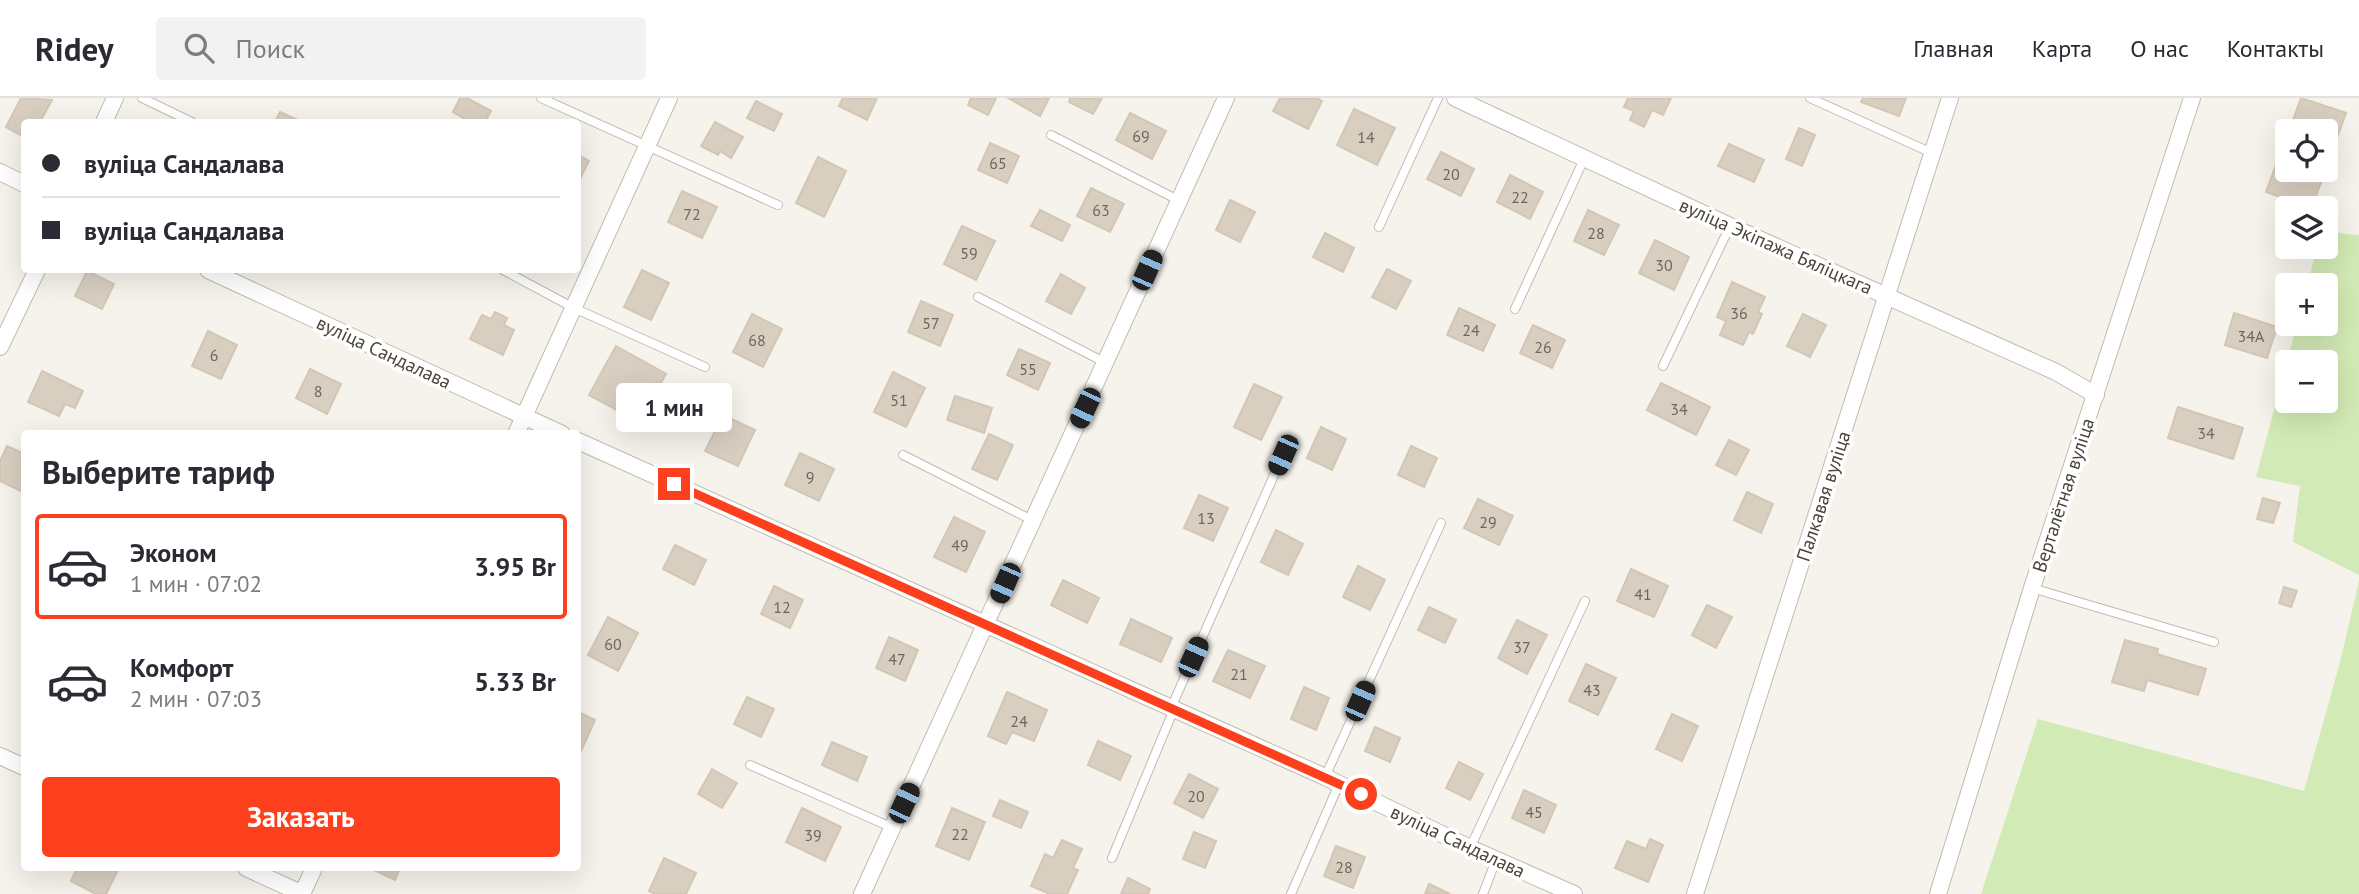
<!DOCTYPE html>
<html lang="ru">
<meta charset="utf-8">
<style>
body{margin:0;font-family:"PT Sans",sans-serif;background:#f2f2f3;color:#2b2b33;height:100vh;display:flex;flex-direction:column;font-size:26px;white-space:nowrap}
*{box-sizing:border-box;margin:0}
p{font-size:23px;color:#7c7c81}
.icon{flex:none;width:38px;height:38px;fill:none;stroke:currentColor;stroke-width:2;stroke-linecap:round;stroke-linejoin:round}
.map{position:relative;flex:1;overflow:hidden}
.details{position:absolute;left:21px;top:332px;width:560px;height:441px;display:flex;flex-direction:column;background:#fff;border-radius:7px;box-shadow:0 7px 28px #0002}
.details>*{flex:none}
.guide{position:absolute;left:21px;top:21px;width:560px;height:154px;border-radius:7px;box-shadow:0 7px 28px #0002;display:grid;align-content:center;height:154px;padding:0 21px;background:#fff}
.buttons{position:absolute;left:2275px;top:21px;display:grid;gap:14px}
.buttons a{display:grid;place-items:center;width:63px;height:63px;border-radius:7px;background:#fff;box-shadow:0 7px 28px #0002;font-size:35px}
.end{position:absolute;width:32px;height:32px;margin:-16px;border:9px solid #fc3f1d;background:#fff;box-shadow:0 0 0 4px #fff}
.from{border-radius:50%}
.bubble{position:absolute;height:49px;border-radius:7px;background:#fff;box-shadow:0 7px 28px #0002;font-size:23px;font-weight:600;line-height:49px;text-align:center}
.car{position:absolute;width:21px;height:42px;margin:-21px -10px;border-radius:9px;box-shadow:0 0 5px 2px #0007;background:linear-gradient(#222 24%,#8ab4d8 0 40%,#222 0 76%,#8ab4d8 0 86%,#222 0)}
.guide b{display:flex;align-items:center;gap:24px;height:66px;font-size:26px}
.guide b+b{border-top:2px solid #e1e1e2}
.guide i{width:18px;height:18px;background:#2b2b33}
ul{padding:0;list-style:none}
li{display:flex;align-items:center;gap:21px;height:105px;margin:0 14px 10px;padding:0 7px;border:4px solid transparent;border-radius:7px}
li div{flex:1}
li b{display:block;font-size:26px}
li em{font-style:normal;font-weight:600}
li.current{border-color:#fc3f1d}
li>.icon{width:63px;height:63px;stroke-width:1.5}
h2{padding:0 21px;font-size:32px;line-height:84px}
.cta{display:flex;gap:14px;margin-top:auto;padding:14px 21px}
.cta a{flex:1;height:80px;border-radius:7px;background:#fc3f1d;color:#fff;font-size:28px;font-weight:600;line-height:80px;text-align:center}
header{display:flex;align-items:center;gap:42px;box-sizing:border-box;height:98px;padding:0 35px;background:#fff;border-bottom:2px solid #e1e1e2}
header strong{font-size:33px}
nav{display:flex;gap:38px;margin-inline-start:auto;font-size:24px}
.search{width:490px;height:63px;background:#f2f2f3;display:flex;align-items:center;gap:18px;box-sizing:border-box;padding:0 24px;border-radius:7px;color:#7c7c81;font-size:26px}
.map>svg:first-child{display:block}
.green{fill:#d2eab5;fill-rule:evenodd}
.building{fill:#d8cfc1;stroke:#d3c7b4;stroke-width:2}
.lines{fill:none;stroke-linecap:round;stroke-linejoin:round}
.lane-casing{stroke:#c2bbae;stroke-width:10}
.street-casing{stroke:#c2bbae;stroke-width:18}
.lane{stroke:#fff;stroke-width:8}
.street{stroke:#fff;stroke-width:16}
.route{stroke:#fc3f1d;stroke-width:9}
.labels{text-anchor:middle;stroke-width:7;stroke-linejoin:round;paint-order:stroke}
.number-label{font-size:16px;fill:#6e675b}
.street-label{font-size:19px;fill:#4b4439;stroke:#fff}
</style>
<header>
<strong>Ridey</strong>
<div class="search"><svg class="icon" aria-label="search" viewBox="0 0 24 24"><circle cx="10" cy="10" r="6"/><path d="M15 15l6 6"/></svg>Поиск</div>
<nav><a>Главная</a><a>Карта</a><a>О нас</a><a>Контакты</a></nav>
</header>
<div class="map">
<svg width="2359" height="796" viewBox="0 0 2359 796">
<rect width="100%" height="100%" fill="#f6f3ec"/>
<g class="green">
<path d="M2326,134L2359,137V477L2293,444L2300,388L2256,379L2297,226H2326V187H2307L2317,149H2326ZM2287,264H2326V303H2287Z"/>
<polygon points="2359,483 2359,796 1981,796 2038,621 2304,693 2340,564"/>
</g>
<g class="building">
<polygon points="21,0 52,2 40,24 24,24 24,39 6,29"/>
<polygon points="460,0 467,0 491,13 485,24 470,24 453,14"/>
<polygon points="843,0 877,0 867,22 839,8"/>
<polygon points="971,0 996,0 988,17 968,7"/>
<polygon points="1008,0 1049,0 1040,18"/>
<polygon points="1070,0 1102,0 1093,16 1069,4"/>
<polygon points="1280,0 1316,0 1322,3 1308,31 1273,13"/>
<polygon points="1628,0 1671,0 1663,17 1652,12 1644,29 1630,22 1634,13 1624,9"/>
<polygon points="1863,0 1906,0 1899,18 1861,4"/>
<polygon points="2301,0 2346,15 2326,71 2326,33 2289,33"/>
<polygon points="756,3 782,16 774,33 747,20"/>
<polygon points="1354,11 1395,30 1377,67 1337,47"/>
<polygon points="280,14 302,24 275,24"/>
<polygon points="1130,15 1166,33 1152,61 1116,42"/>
<polygon points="715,24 743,39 731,60 720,53 718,57 701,48"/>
<polygon points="1799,30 1815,37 1802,68 1786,61"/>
<polygon points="2287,37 2287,72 2326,72 2311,110 2266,94"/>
<polygon points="990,45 1019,58 1007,85 978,72"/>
<polygon points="1729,46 1764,62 1754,84 1718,68"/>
<polygon points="1441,54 1474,71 1461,98 1427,81"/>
<polygon points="578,57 589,63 578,85"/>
<polygon points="818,59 846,73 824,119 796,105"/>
<polygon points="1510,77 1543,94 1530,121 1497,104"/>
<polygon points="1091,90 1124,106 1110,134 1077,118"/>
<polygon points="682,93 717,109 702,140 668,124"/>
<polygon points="1230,102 1255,114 1240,144 1216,132"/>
<polygon points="1040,112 1070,127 1062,143 1031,128"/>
<polygon points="1588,112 1619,127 1604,157 1574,143"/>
<polygon points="962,128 995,143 976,182 944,166"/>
<polygon points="1325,135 1354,150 1343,174 1313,159"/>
<polygon points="1655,142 1689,159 1674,192 1639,175"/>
<polygon points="1387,171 1411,183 1396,211 1372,199"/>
<polygon points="642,172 669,185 651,222 624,209"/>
<polygon points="87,173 114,186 102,211 75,198"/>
<polygon points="1061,176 1085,190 1071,216 1046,203"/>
<polygon points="1732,184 1765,199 1758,214 1762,216 1753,236 1749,234 1743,247 1720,237 1726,223 1717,219"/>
<polygon points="921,203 953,217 940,248 908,234"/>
<polygon points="1459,210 1495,227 1483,253 1447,237"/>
<polygon points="495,214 507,220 504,227 514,232 503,257 470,241 482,217 491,221"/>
<polygon points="2234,215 2277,229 2267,260 2225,247"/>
<polygon points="752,216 782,231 763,269 733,254"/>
<polygon points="1803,216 1826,227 1810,259 1787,248"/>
<polygon points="1533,227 1565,242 1552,270 1520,255"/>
<polygon points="208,233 237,247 221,281 192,268"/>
<polygon points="616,248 666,276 639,324 589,297"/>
<polygon points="1019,251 1050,265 1038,292 1007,277"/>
<polygon points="310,271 341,286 327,316 296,300"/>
<polygon points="42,273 83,293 75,310 65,306 59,318 28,304"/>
<polygon points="893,274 925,290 906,329 874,314"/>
<polygon points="1661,285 1710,309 1696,337 1647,312"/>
<polygon points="1254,286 1282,299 1261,342 1234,329"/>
<polygon points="955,298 992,310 984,335 947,322"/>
<polygon points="2178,309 2243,330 2233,361 2168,340"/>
<polygon points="723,317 755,332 738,368 705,353"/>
<polygon points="1321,329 1346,341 1332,372 1307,360"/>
<polygon points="989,336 1013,347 997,382 972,371"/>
<polygon points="1729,342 1749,352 1736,377 1716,367"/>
<polygon points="7,348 24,356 23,394 0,383 0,363"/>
<polygon points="1411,348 1437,360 1424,389 1398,377"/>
<polygon points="800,355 834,371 819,403 785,387"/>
<polygon points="1747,394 1773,406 1761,435 1734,422"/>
<polygon points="1199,397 1228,410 1213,443 1184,430"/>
<polygon points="2263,400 2280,405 2273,425 2257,421"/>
<polygon points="1478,401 1513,418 1499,447 1464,430"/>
<polygon points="954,419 985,434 966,474 934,459"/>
<polygon points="1276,432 1303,446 1288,477 1261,464"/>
<polygon points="675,447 706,462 694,487 663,471"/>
<polygon points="1358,468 1385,482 1370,512 1343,499"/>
<polygon points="1631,471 1668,488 1654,519 1617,503"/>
<polygon points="1063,482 1099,500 1087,525 1051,507"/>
<polygon points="774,488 803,502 790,530 761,516"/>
<polygon points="2284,489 2297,493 2291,509 2279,505"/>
<polygon points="1707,507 1732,519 1716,550 1692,537"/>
<polygon points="1429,509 1456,522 1445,545 1418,532"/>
<polygon points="608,519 638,535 618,573 588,557"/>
<polygon points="1131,521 1172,540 1161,564 1120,546"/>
<polygon points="1517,522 1547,537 1527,576 1498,560"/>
<polygon points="889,539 918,552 905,583 876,570"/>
<polygon points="2125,542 2158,551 2157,556 2206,571 2198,597 2147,582 2144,593 2112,584"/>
<polygon points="1228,552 1265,568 1250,600 1213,583"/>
<polygon points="1586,566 1616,580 1598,617 1569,603"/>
<polygon points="1304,589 1329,600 1316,632 1291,621"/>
<polygon points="1007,594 1047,612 1034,643 1012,634 1006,646 988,638"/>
<polygon points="747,599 774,611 761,639 734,626"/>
<polygon points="578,614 595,622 581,653 578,651"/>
<polygon points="1672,616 1698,628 1682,663 1656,651"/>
<polygon points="1375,629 1400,640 1390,664 1365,653"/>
<polygon points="1098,643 1131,658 1120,682 1088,667"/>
<polygon points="832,644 867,659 857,683 822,667"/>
<polygon points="1459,664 1483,676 1470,702 1446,690"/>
<polygon points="712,671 737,685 722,710 698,696"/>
<polygon points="1189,676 1218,691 1203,720 1174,705"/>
<polygon points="1524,692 1556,707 1544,735 1512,720"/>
<polygon points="1000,702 1028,714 1021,730 993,718"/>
<polygon points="802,710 841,729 825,763 786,744"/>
<polygon points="952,710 985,724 969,762 936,748"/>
<polygon points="1194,734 1216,743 1205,770 1183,761"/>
<polygon points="1650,741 1663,747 1648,784 1615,770 1627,743 1646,751"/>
<polygon points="1062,742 1082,751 1073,770 1078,772 1067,796 1050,796 1031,788 1045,756 1053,760"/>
<polygon points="1336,748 1365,759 1353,790 1324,778"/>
<polygon points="664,760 696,775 686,796 656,796 649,793"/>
<polygon points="77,770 119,770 106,796 96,796 71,783"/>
<polygon points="370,770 400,770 395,782"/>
<polygon points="1128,780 1150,791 1148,796 1121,796"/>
<polygon points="1429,786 1450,796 1425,796"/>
</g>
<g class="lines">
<g class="lane-casing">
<g id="lane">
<polyline points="142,0 192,24"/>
<polyline points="541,0 778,107"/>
<polyline points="1810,0 1932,55"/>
<polyline points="1051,37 1178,102"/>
<polyline points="1379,129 1438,0"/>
<polyline points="503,172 574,210 705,269"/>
<polyline points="978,199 1106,265"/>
<polyline points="1515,211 1584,61"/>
<polyline points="1663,268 1730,128"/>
<polyline points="903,357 1034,423"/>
<polyline points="2032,490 2214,544"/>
<polyline points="1171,610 1283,357"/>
<polyline points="750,667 893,730"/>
<polyline points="1325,679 1441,425"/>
<polyline points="1470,750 1585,503"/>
<polyline points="1112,760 1174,611"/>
<polyline points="1291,796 1339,686"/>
<polyline points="1483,796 1496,762"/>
</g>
</g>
<g class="street-casing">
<g id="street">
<polyline points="1455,0 1730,128 2056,274 2096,297"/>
<polyline points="104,24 115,0"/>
<polyline points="0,74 24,86"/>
<polyline points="208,172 562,336"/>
<polyline points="0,249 37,172"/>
<polyline points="516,336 669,0"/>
<polyline points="578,343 1325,679 1470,750 1574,796"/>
<polyline points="0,658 24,669"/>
<polyline points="246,770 303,796"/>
<polyline points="302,796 314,770"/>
<polyline points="862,796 1226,0"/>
<polyline points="1695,796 1950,0"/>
<polyline points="1938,796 2032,490 2192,0"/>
</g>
</g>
<use href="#lane" class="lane"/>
<use href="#street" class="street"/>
</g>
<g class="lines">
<polyline class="route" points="674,386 1361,696"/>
</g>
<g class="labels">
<g class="number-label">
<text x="1141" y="44">69</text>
<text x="1366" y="45">14</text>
<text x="998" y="71">65</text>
<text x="1451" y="82">20</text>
<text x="1520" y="105">22</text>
<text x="1101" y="118">63</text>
<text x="692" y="122">72</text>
<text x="1596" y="141">28</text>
<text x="969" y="161">59</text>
<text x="1664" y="173">30</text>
<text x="1739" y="221">36</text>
<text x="931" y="231">57</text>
<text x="1471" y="238">24</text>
<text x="2251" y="244">34А</text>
<text x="757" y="248">68</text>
<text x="1543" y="255">26</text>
<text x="214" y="263">6</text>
<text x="1028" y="277">55</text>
<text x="318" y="299">8</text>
<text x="899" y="308">51</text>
<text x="1679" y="317">34</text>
<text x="2206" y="341">34</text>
<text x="810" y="385">9</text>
<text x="1206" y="426">13</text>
<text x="1488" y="430">29</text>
<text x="960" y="453">49</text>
<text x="1643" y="502">41</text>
<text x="782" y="515">12</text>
<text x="613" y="552">60</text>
<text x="1522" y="555">37</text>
<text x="897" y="567">47</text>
<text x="1239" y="582">21</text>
<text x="1592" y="598">43</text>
<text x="1019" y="629">24</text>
<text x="1196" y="704">20</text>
<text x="1534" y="720">45</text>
<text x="960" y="742">22</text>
<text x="813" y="743">39</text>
<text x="1344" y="775">28</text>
</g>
<g class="street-label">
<text transform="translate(1776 148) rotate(24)" y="7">вуліца Экіпажа Бяліцкага</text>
<text transform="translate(384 254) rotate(25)" y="7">вуліца Сандалава</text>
<text transform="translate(2063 397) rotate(-72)" y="7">Верталётная вуліца</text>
<text transform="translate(1823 398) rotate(-72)" y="7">Палкавая вуліца</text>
<text transform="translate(1458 743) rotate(25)" y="7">вуліца Сандалава</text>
</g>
</g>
</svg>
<div class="buttons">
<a><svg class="icon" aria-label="locate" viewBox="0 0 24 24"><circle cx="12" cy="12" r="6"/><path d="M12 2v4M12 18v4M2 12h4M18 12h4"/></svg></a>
<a><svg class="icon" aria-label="layers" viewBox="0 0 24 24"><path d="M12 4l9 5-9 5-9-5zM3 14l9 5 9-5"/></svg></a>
<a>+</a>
<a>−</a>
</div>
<i class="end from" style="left:1361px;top:696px"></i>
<i class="end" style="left:674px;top:386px"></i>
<div class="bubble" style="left:616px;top:285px;width:116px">1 мин</div>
<i class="car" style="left:1147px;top:172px;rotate:24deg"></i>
<i class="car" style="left:1085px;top:310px;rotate:205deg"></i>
<i class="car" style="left:1283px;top:357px;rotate:204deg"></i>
<i class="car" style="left:1005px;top:485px;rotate:204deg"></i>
<i class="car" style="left:1193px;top:559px;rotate:24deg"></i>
<i class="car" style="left:1360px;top:603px;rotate:24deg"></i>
<i class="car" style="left:904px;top:705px;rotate:25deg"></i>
<div class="guide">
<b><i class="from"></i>вуліца Сандалава</b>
<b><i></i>вуліца Сандалава</b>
</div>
<section class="details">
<h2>Выберите тариф</h2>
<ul>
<li class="current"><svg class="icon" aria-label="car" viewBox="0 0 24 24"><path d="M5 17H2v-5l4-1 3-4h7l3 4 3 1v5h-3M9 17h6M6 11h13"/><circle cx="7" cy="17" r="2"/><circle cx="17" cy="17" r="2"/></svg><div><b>Эконом</b><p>1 мин · 07:02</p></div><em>3.95 Br</em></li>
<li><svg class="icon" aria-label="car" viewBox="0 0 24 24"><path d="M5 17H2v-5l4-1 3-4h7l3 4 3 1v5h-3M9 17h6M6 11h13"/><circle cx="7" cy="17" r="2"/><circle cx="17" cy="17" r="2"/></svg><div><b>Комфорт</b><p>2 мин · 07:03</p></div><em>5.33 Br</em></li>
</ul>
<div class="cta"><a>Заказать</a></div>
</section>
</div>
